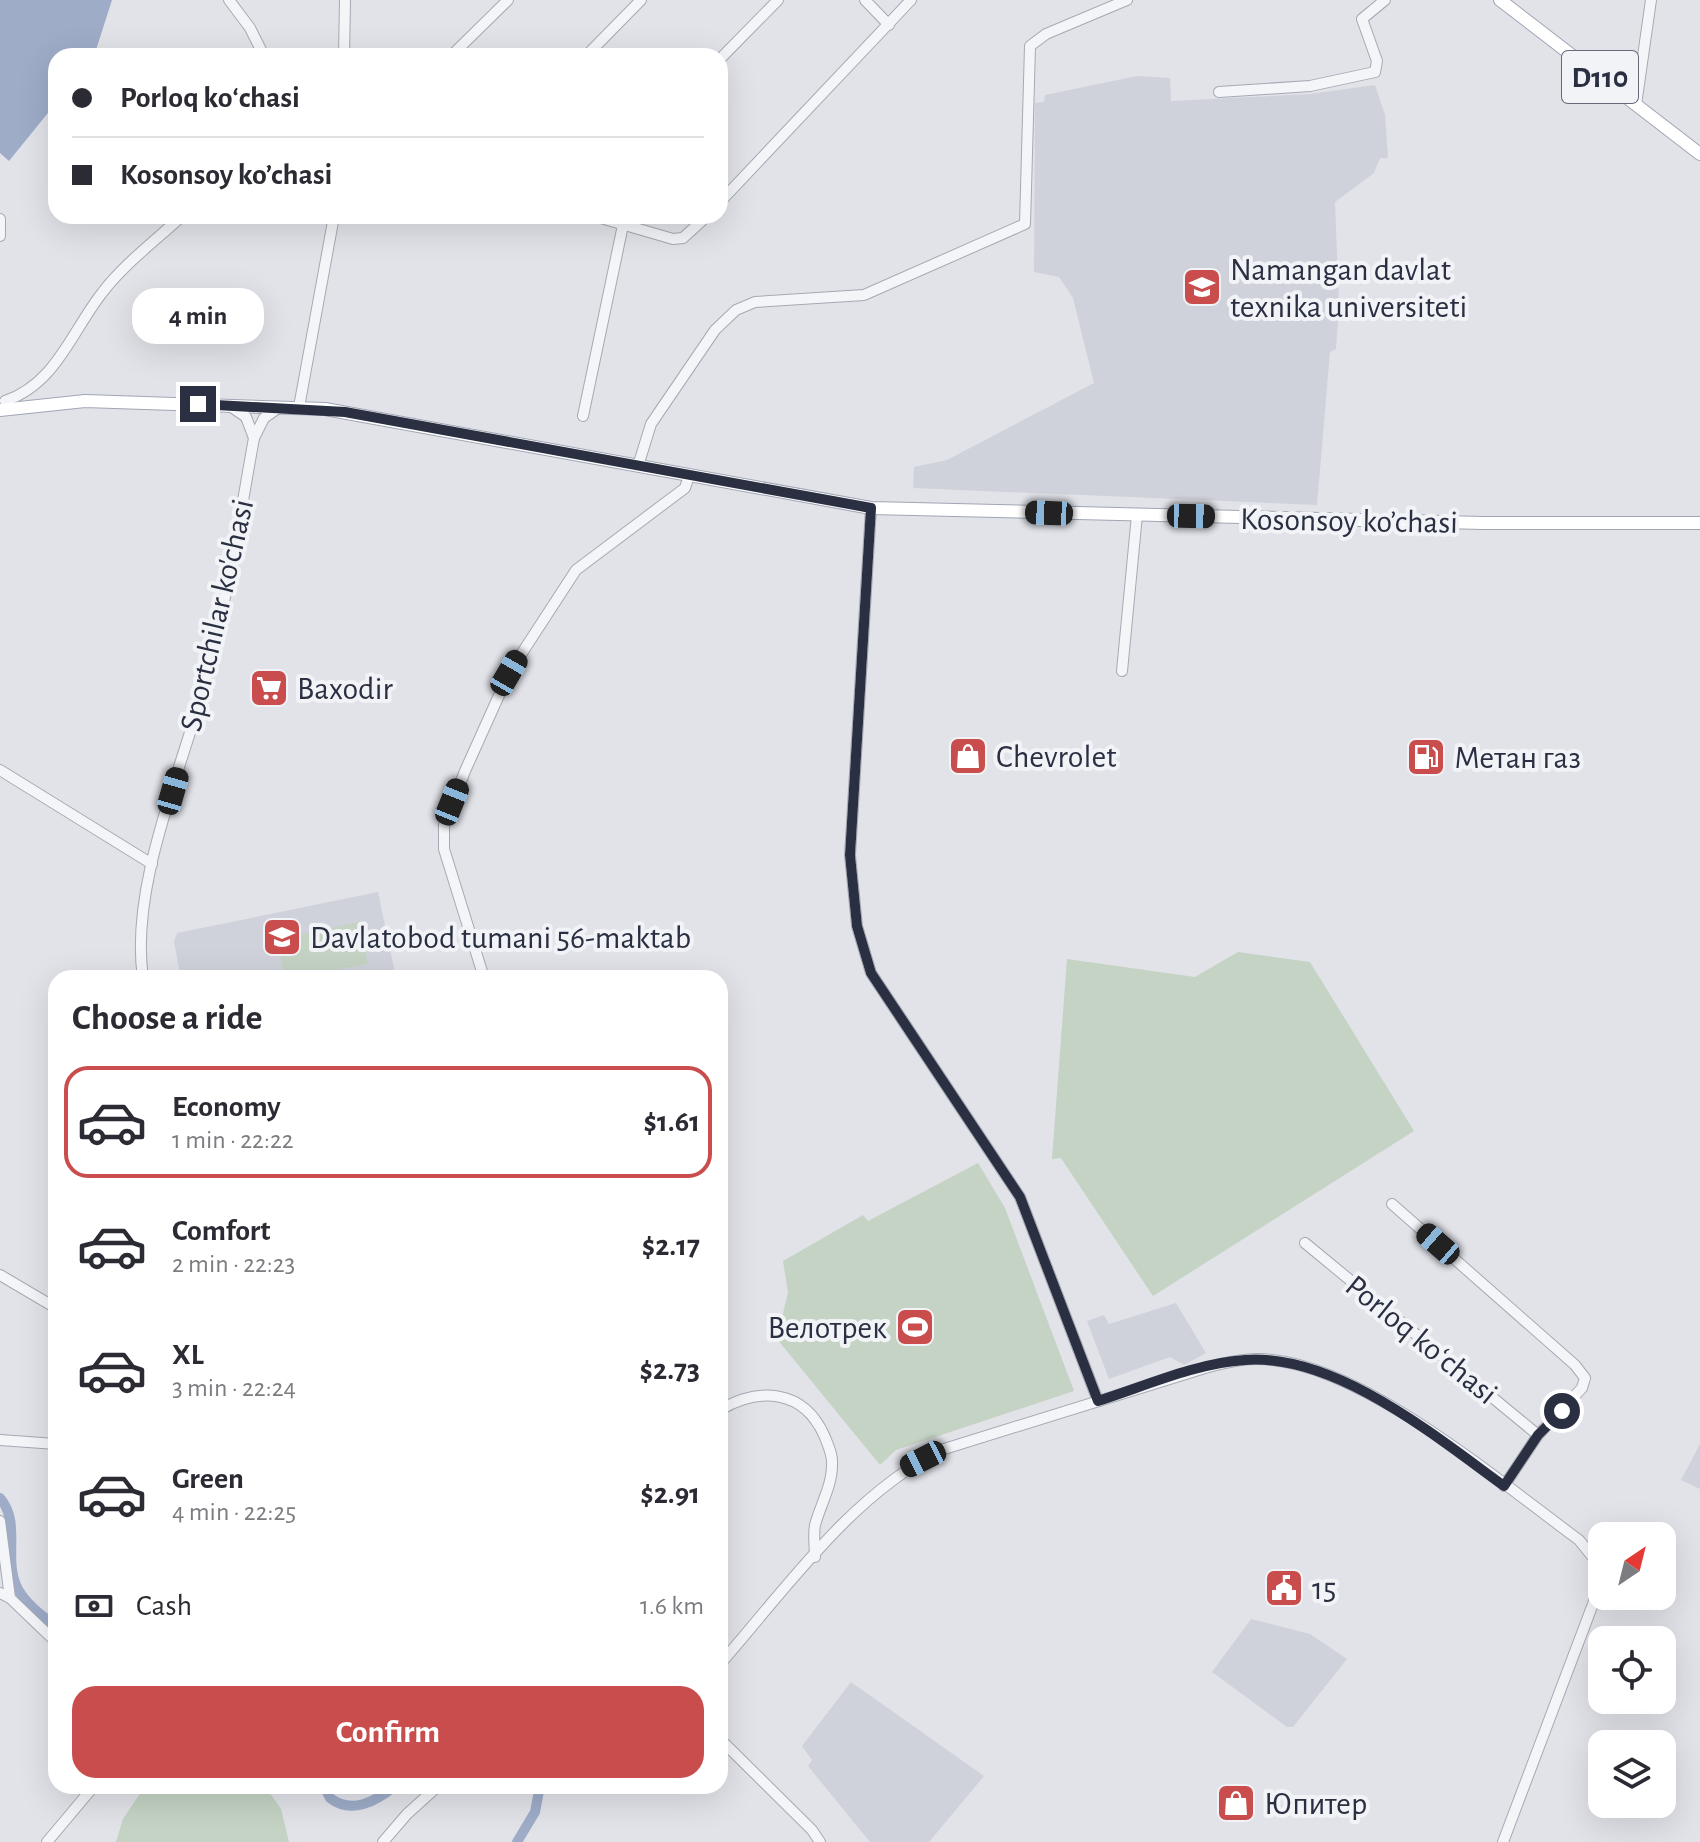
<!DOCTYPE html>
<meta charset="utf-8">
<style>
body{margin:0;font-family:"Alegreya Sans",sans-serif;background:#f2f2f3;color:#2b2b33;height:100vh;display:flex;flex-direction:column;font-size:30px;white-space:nowrap}
*{box-sizing:border-box;margin:0}
p{font-size:26px;color:#7c7c81}
.icon{flex:none;width:44px;height:44px;fill:none;stroke:currentColor;stroke-width:2;stroke-linecap:round;stroke-linejoin:round}
.map{position:relative;flex:1;overflow:hidden}
.side{position:absolute;left:48px;top:970px;width:680px;height:824px;display:flex;flex-direction:column;background:#fff;border-radius:24px;box-shadow:0 8px 32px #0002}
.side>*{flex:none}
.hud{position:absolute;left:48px;top:48px;width:680px;height:176px;border-radius:24px;box-shadow:0 8px 32px #0002;display:grid;align-content:center;height:176px;padding:0 24px;background:#fff}
.needle{width:52px;rotate:35deg}
.buttons{position:absolute;left:1588px;top:1522px;display:grid;gap:16px}
.buttons a{display:grid;place-items:center;width:88px;height:88px;border-radius:16px;background:#fff;box-shadow:0 8px 32px #0002;font-size:40px}
.end{position:absolute;width:36px;height:36px;margin:-18px;border:10px solid #2a2f41;background:#fff;box-shadow:0 0 0 4px #fff}
.from{border-radius:50%}
.bubble{position:absolute;height:56px;border-radius:24px;background:#fff;box-shadow:0 8px 32px #0002;font-size:26px;font-weight:700;line-height:56px;text-align:center}
.car{position:absolute;width:24px;height:48px;margin:-24px -12px;border-radius:10px;box-shadow:0 0 6px 2px #0007;background:linear-gradient(#222 24%,#8ab4d8 0 40%,#222 0 76%,#8ab4d8 0 86%,#222 0)}
.hud b{display:flex;align-items:center;gap:28px;height:76px;font-size:30px}
.hud b+b{border-top:2px solid #e1e1e2}
.hud i{width:20px;height:20px;background:#2b2b33}
ul{padding:0;list-style:none}
li{display:flex;align-items:center;gap:24px;height:112px;margin:0 16px 12px;padding:0 8px;border:4px solid transparent;border-radius:24px}
li div{flex:1}
li b{display:block;font-size:30px}
li em{font-style:normal;font-weight:700}
li.selected{border-color:#c94d4c}
li>.icon{width:72px;height:72px;stroke-width:1.5}
h2{padding:0 24px;font-size:36px;line-height:96px}
.pay{display:flex;align-items:center;gap:20px;height:88px;padding:0 24px;font-size:30px}
.pay p{margin-inline-start:auto}
.button{display:flex;gap:16px;margin-top:auto;padding:16px 24px}
.button a{flex:1;height:92px;border-radius:24px;background:#c94d4c;color:#fff;font-size:32px;font-weight:700;line-height:92px;text-align:center}
.map>svg:first-child{display:block}
.built{fill:#d0d2db}
.green{fill:#c4d3c3}
.water{fill:#9eacc8}
.lines{fill:none;stroke-linecap:round;stroke-linejoin:round}
.canal{stroke:#9eacc8;stroke-width:10}
.minor-casing{stroke:#a6a9b3;stroke-width:12}
.major-casing{stroke:#a1a6b5;stroke-width:14}
.minor{stroke:#f4f5f8;stroke-width:10}
.major{stroke:#fff;stroke-width:12}
.route{stroke:#2a2f41;stroke-width:10}
.labels{text-anchor:middle;stroke-width:8;stroke-linejoin:round;paint-order:stroke}
.shield{fill:#f1f3f7;stroke:#666a78;stroke-width:2}
.shield-label{font-size:30px;font-weight:bold;fill:#2a2f41}
.poi-label{font-size:32px;fill:#2a2f41;stroke:#f1f3f7;text-anchor:start}
.street-label{font-size:32px;fill:#2a2f41;stroke:#f1f3f7}
</style>
<div class="map">
<svg width="1700" height="1842" viewBox="0 0 1700 1842">
<rect width="100%" height="100%" fill="#e1e3e9"/>
<g class="built">
<polygon points="1137,76 1170,78 1171,101 1310,94 1375,85 1385,115 1388,158 1380,158 1374,173 1335,202 1339,305 1336,349 1330,352 1317,505 913,488 914,467 947,460 1094,383 1073,298 1059,277 1034,272 1035,103 1044,102 1045,95"/>
<polygon points="378,892 396,978 181,978 174,942 177,933"/>
<polygon points="1176,1303 1206,1353 1184,1365 1170,1357 1109,1379 1087,1321 1104,1315 1109,1324"/>
<polygon points="1700,1444 1700,1489 1681,1480"/>
<polygon points="1251,1619 1310,1634 1347,1659 1293,1727 1287,1727 1212,1672"/>
<polygon points="851,1682 984,1776 929,1842 870,1842 808,1766 812,1760 802,1746"/>
</g>
<g class="green">
<polygon points="359,922 368,964 285,978 277,939"/>
<polygon points="1238,952 1310,962 1414,1131 1153,1296 1061,1158 1052,1159 1067,959 1195,977"/>
<polygon points="978,1163 1005,1208 1074,1391 896,1450 880,1465 777,1339 788,1292 783,1261 863,1215 868,1221"/>
<polygon points="145,1786 265,1786 281,1809 289,1842 116,1842 123,1819"/>
</g>
<polygon class="water" points="0,0 112,0 94,56 56,56 56,103 9,161 0,153"/>
<g class="lines">
<g class="canal">
<path d="M0,1498C21,1522 4,1557 16,1585C23,1602 42,1616 56,1626"/>
<path d="M324,1786L330,1798C352,1815 376,1801 395,1786"/>
<polyline points="517,1842 535,1812 539,1791"/>
</g>
<g class="minor-casing">
<g id="minor">
<polyline points="229,0 250,28 264,56"/>
<polyline points="865,0 889,25"/>
<polyline points="344,56 345,0"/>
<polyline points="451,56 508,0"/>
<polyline points="586,56 641,0"/>
<polyline points="720,59 778,0"/>
<polyline points="1219,92 1310,86 1375,72 1377,61 1362,19 1385,0"/>
<polyline points="1636,105 1651,0"/>
<polyline points="720,202 911,0"/>
<polyline points="594,216 673,239 683,238 707,216"/>
<polyline points="0,219 0,236"/>
<path d="M5,401C56,384 72,331 102,293C123,265 156,240 182,216"/>
<polyline points="230,406 246,417 254,438 264,418 280,407"/>
<polyline points="299,407 334,216"/>
<polyline points="583,416 623,225"/>
<polyline points="638,466 651,424 715,330 736,310 755,302 864,295 1025,224 1030,46 1046,34 1127,0"/>
<polyline points="871,508 850,855 857,926 871,973 1020,1197 1098,1401"/>
<polyline points="1122,671 1137,515"/>
<polyline points="0,770 152,864"/>
<path d="M143,978C129,884 185,763 208,671C228,594 240,516 254,438"/>
<polyline points="484,978 444,849 444,825 465,771 509,673 576,570 685,488 689,476"/>
<polyline points="1392,1204 1575,1365 1585,1378 1582,1388 1538,1435 1504,1486"/>
<polyline points="1305,1243 1538,1435"/>
<polyline points="0,1275 56,1308"/>
<path d="M720,1410C759,1387 803,1389 824,1435C828,1445 833,1455 832,1465C832,1486 820,1506 815,1525C813,1535 815,1547 815,1557"/>
<polyline points="0,1440 56,1444"/>
<polyline points="0,1521 10,1598"/>
<polyline points="0,1593 10,1598 56,1642"/>
<path d="M720,1664C786,1589 850,1496 941,1450L1205,1368C1227,1362 1249,1357 1272,1360C1368,1369 1501,1483 1579,1540L1600,1566L1599,1588L1503,1842"/>
<polyline points="720,1739 812,1830 820,1842"/>
<polyline points="47,1842 94,1786"/>
<polyline points="383,1842 407,1814 438,1786"/>
</g>
</g>
<g class="major-casing">
<g id="major">
<polyline points="1500,0 1700,154"/>
<polyline points="0,410 85,401 325,409 871,508 1483,523 1700,523"/>
</g>
</g>
<use href="#minor" class="minor"/>
<use href="#major" class="major"/>
</g>
<g class="lines">
<path class="route" d="M198,404L345,412L871,508L850,855L857,926L871,973L1020,1197L1098,1401C1145,1386 1196,1363 1245,1360C1335,1353 1435,1436 1504,1486L1538,1435L1562,1411"/>
</g>
<defs>
<g id="university-square" transform="scale(2)"><rect x="-9" y="-9" width="18" height="18" rx="4" fill="#c94d4c" stroke="#f1f3f7"/><path d="M0-5L7-2L0 1L-7-2ZM-4 1L0 2.5L4 1V4Q0 6-4 4Z" fill="#fff"/></g>
<g id="supermarket-square" transform="scale(2)"><rect x="-9" y="-9" width="18" height="18" rx="4" fill="#c94d4c" stroke="#f1f3f7"/><path d="M-6-5.5h2.5l.6 2H6L4.5 2H-2.5L-4.4-4H-6ZM-1.5 3.2a1.3 1.3 0 1 0 .1 0ZM3 3.2a1.3 1.3 0 1 0 .1 0Z" fill="#fff"/></g>
<g id="shop-square" transform="scale(2)"><rect x="-9" y="-9" width="18" height="18" rx="4" fill="#c94d4c" stroke="#f1f3f7"/><path d="M-5-2.5h2.3a2.7 3.5 0 0 1 5.4 0H5L5.5 6h-11ZM-1.5-2.5h3a1.5 2.3 0 0 0-3 0Z" fill="#fff"/></g>
<g id="fuel-square" transform="scale(2)"><rect x="-9" y="-9" width="18" height="18" rx="4" fill="#c94d4c" stroke="#f1f3f7"/><path d="M-5.5-6h7V0h2V4h1.3V-2.5L3-4.5l.8-.8L6-3V5H2.5V1h-1V6h-7ZM-4.2-4.7v3.2H.2V-4.7Z" fill="#fff"/></g>
<g id="school-square" transform="scale(2)"><rect x="-9" y="-9" width="18" height="18" rx="4" fill="#c94d4c" stroke="#f1f3f7"/><path d="M0-5L7-2L0 1L-7-2ZM-4 1L0 2.5L4 1V4Q0 6-4 4Z" fill="#fff"/></g>
<g id="stadium-square" transform="scale(2)"><rect x="-9" y="-9" width="18" height="18" rx="4" fill="#c94d4c" stroke="#f1f3f7"/><path d="M0-5a6.5 5 0 1 0 0 10a6.5 5 0 1 0 0-10ZM-3.5-1.8h7v3.6h-7Z" fill="#fff"/></g>
<g id="civic-square" transform="scale(2)"><rect x="-9" y="-9" width="18" height="18" rx="4" fill="#c94d4c" stroke="#f1f3f7"/><path d="M-.6-6.5H3V-4.5H.6V-3L4-1V1h2V6H-6V1h2V-1L-.6-3ZM-1.2 2.5V6h2.4V2.5Z" fill="#fff"/></g>
</defs>
<g fill-rule="evenodd">
<use href="#university-square" x="1202" y="287"/>
<use href="#supermarket-square" x="269" y="688"/>
<use href="#shop-square" x="968" y="756"/>
<use href="#fuel-square" x="1426" y="757"/>
<use href="#school-square" x="282" y="937"/>
<use href="#stadium-square" x="915" y="1327"/>
<use href="#civic-square" x="1284" y="1588"/>
<use href="#shop-square" x="1236" y="1803"/>
</g>
<g class="labels">
<rect class="shield" x="1562" y="51" width="76" height="52" rx="6"/>
<g class="shield-label">
<text x="1600" y="87">D110</text>
</g>
<g class="poi-label">
<text x="1230" y="280">Namangan davlat<tspan x="1230" dy="37">texnika universiteti</tspan></text>
<text x="297" y="699">Baxodir</text>
<text x="996" y="767">Chevrolet</text>
<text x="1454" y="768">Метан газ</text>
<text x="310" y="948">Davlatobod tumani 56-maktab</text>
<text x="887" y="1338" text-anchor="end">Велотрек</text>
<text x="1312" y="1599">15</text>
<text x="1264" y="1814">Юпитер</text>
</g>
<g class="street-label">
<text transform="translate(1349 520) rotate(1)" y="11">Kosonsoy ko’chasi</text>
<text transform="translate(216 615) rotate(-77)" y="11">Sportchilar ko'chasi</text>
<text transform="translate(1422 1339) rotate(39)" y="11">Porloq koʻchasi</text>
</g>
</g>
</svg>
<div class="buttons">
<a><svg class="needle" viewBox="-14 -14 28 28"><path d="M0-13l5 13h-10z" fill="#e53935"/><path d="M0 13l5-13h-10z" fill="#7c7c81"/></svg></a>
<a><svg class="icon" aria-label="locate" viewBox="0 0 24 24"><circle cx="12" cy="12" r="6"/><path d="M12 2v4M12 18v4M2 12h4M18 12h4"/></svg></a>
<a><svg class="icon" aria-label="layers" viewBox="0 0 24 24"><path d="M12 4l9 5-9 5-9-5zM3 14l9 5 9-5"/></svg></a>
</div>
<i class="end from" style="left:1562px;top:1411px"></i>
<i class="end" style="left:198px;top:404px"></i>
<div class="bubble" style="left:132px;top:288px;width:132px">4 min</div>
<i class="car" style="left:1049px;top:513px;rotate:272deg"></i>
<i class="car" style="left:1191px;top:516px;rotate:91deg"></i>
<i class="car" style="left:509px;top:673px;rotate:30deg"></i>
<i class="car" style="left:173px;top:791px;rotate:16deg"></i>
<i class="car" style="left:452px;top:802px;rotate:22deg"></i>
<i class="car" style="left:1438px;top:1244px;rotate:311deg"></i>
<i class="car" style="left:923px;top:1459px;rotate:243deg"></i>
<div class="hud">
<b><i class="from"></i>Porloq koʻchasi</b>
<b><i></i>Kosonsoy ko’chasi</b>
</div>
<section class="side">
<h2>Choose a ride</h2>
<ul>
<li class="selected"><svg class="icon" aria-label="car" viewBox="0 0 24 24"><path d="M5 17H2v-5l4-1 3-4h7l3 4 3 1v5h-3M9 17h6M6 11h13"/><circle cx="7" cy="17" r="2"/><circle cx="17" cy="17" r="2"/></svg><div><b>Economy</b><p>1 min · 22:22</p></div><em>$1.61</em></li>
<li><svg class="icon" aria-label="car" viewBox="0 0 24 24"><path d="M5 17H2v-5l4-1 3-4h7l3 4 3 1v5h-3M9 17h6M6 11h13"/><circle cx="7" cy="17" r="2"/><circle cx="17" cy="17" r="2"/></svg><div><b>Comfort</b><p>2 min · 22:23</p></div><em>$2.17</em></li>
<li><svg class="icon" aria-label="car" viewBox="0 0 24 24"><path d="M5 17H2v-5l4-1 3-4h7l3 4 3 1v5h-3M9 17h6M6 11h13"/><circle cx="7" cy="17" r="2"/><circle cx="17" cy="17" r="2"/></svg><div><b>XL</b><p>3 min · 22:24</p></div><em>$2.73</em></li>
<li><svg class="icon" aria-label="car" viewBox="0 0 24 24"><path d="M5 17H2v-5l4-1 3-4h7l3 4 3 1v5h-3M9 17h6M6 11h13"/><circle cx="7" cy="17" r="2"/><circle cx="17" cy="17" r="2"/></svg><div><b>Green</b><p>4 min · 22:25</p></div><em>$2.91</em></li>
</ul>
<div class="pay"><svg class="icon" aria-label="cash" viewBox="0 0 24 24"><path d="M3 7h18v10H3z"/><circle cx="12" cy="12" r="2"/></svg>Cash<p>1.6 km</p></div>
<div class="button"><a>Confirm</a></div>
</section>
</div>
